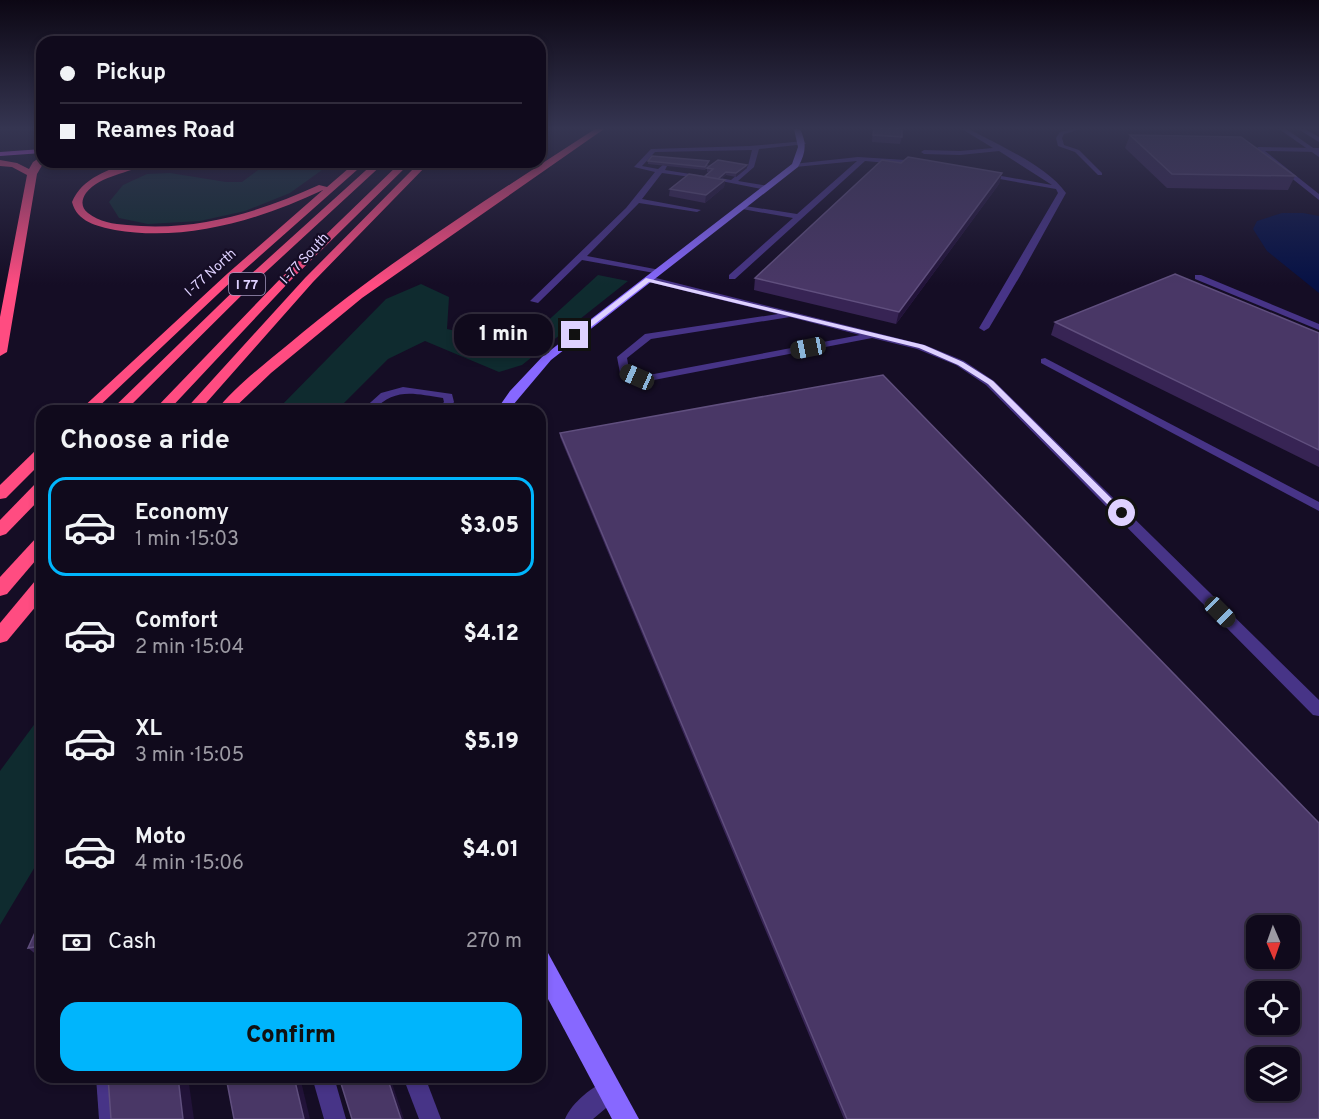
<!DOCTYPE html>
<meta charset="utf-8">
<style>
body{margin:0;font-family:Overpass,sans-serif;background:#191325;color:#f1f3f6;height:100vh;display:flex;flex-direction:column;font-size:22px;white-space:nowrap}
*{box-sizing:border-box;margin:0}
p{font-size:20px;color:#9c9aa3}
.icon{flex:none;width:33px;height:33px;fill:none;stroke:currentColor;stroke-width:2;stroke-linecap:round;stroke-linejoin:round}
.map{position:relative;flex:1;overflow:hidden}
.side{position:absolute;left:36px;top:405px;width:510px;height:678px;display:flex;flex-direction:column;background:#100a1c;border-radius:18px;box-shadow:0 3px 9px #0003,0 0 0 2px #302b3b}
.side>*{flex:none}
.hud{position:absolute;left:36px;top:36px;width:510px;height:132px;border-radius:18px;box-shadow:0 3px 9px #0003,0 0 0 2px #302b3b;display:grid;align-content:center;height:132px;padding:0 24px;background:#100a1c}
.needle{width:39px;rotate:178deg}
.buttons{position:absolute;left:1246px;top:915px;display:grid;gap:12px}
.buttons a{display:grid;place-items:center;width:54px;height:54px;border-radius:12px;background:#100a1c;box-shadow:0 3px 9px #0003,0 0 0 2px #302b3b;font-size:30px}
.end{position:absolute;width:27px;height:27px;margin:-14px;border:8px solid #ded1ff;background:#111;box-shadow:0 0 0 3px #111}
.from{border-radius:50%}
.bubble{position:absolute;height:42px;border-radius:18px;background:#100a1c;box-shadow:0 3px 9px #0003,0 0 0 2px #302b3b;font-size:20px;font-weight:800;line-height:42px;text-align:center}
.car{position:absolute;width:18px;height:36px;margin:-18px -9px;border-radius:8px;box-shadow:0 0 4px 2px #0007;background:linear-gradient(#222 24%,#8ab4d8 0 40%,#222 0 76%,#8ab4d8 0 86%,#222 0)}
.hud b{display:flex;align-items:center;gap:21px;height:57px;font-size:22px}
.hud b+b{border-top:2px solid #302b3b}
.hud i{width:15px;height:15px;background:#f1f3f6}
ul{padding:0;list-style:none}
li{display:flex;align-items:center;gap:18px;height:99px;margin:0 12px 9px;padding:0 12px;border:3px solid transparent;border-radius:18px}
li div{flex:1}
li b{display:block;font-size:22px}
li em{font-style:normal;font-weight:800}
li.selected{border-color:#00b5fc}
li>.icon{width:54px;height:54px;stroke-width:1.5}
h2{padding:0 24px;font-size:27px;line-height:72px}
.pay{display:flex;align-items:center;gap:15px;height:66px;padding:0 24px;font-size:22px}
.pay p{margin-inline-start:auto}
.action{display:flex;gap:12px;margin-top:auto;padding:12px 24px}
.action a{flex:1;height:69px;border-radius:18px;background:#00b5fc;color:#111;font-size:24px;font-weight:800;line-height:69px;text-align:center}
.map>svg:first-child{display:block}
.green{fill:#0f2b2f}
.water{fill:#061145}
.lines{fill:none;stroke-linecap:round;stroke-linejoin:round}
.service{fill:#473487;fill-rule:evenodd}
.minor{fill:#473487;fill-rule:evenodd}
.secondary{fill:#8768ff;fill-rule:evenodd}
.primary{fill:#df58ff;fill-rule:evenodd}
.motorway{fill:#ff4c81;fill-rule:evenodd}
.wall{fill:#372454}
.shaded-wall{fill:#221339}
.building{fill:#493766;stroke:#604f7e;stroke-width:1.5;fill-rule:evenodd}
.route{fill:#ded1ff}
.labels{text-anchor:middle;stroke-width:4.5;stroke-linejoin:round;paint-order:stroke}
.far-street-label{font-size:14px;fill:#ded1ff;stroke:#150d25}
.shield{fill:#150d25;stroke:#a296be;stroke-width:1.5}
.shield-label{font-size:14px;font-weight:bold;fill:#ded1ff}
</style>
<div class="map">
<svg width="1319" height="1119" viewBox="0 0 1319 1119">
<rect width="100%" height="100%" fill="#150d25"/>
<g class="green">
<polygon points="264,162 333,162 290,193 245,211 200,221 148,224 119,218 109,202 123,185 147,174 170,173 226,182 242,182 258,170"/>
<polygon points="598,275 628,281 522,365 499,372 425,341 388,359 336,411 276,411 386,299 421,284 449,297 447,329 502,341 530,337"/>
<polygon points="42,714 42,855 0,925 0,771"/>
</g>
<polygon class="water" points="1282,213 1303,213 1319,216 1319,293 1267,251 1253,229 1257,221"/>
<g class="lines">
<g class="service">
<path d="M962,129H969C1000,146 1047,166 1066,193L1020,276L989,328L984,331L979,328L1058,193L1056,189L983,176V174L985,173L1052,185L999,151L960,155L924,154L921,152L924,150L960,151L993,148Z"/>
<polygon points="1072,129 1081,129 1064,134 1062,138 1064,145 1079,150 1102,173 1102,175 1098,175 1075,152 1058,146 1056,138 1060,132"/>
<polygon points="804,141 806,144 759,149 754,167 738,181 769,186 769,190 766,190 716,180 720,178 731,180 748,166 752,150 655,152 642,166 658,169 664,164 667,166 665,170 709,177 705,179 662,173 642,199 701,210 697,212 639,203 587,256 660,270 660,274 582,260 538,303 530,301 626,208 655,172 634,167 651,149 750,146"/>
<polygon points="1258,147 1319,148 1319,152 1265,151 1319,194 1319,200 1256,150"/>
<polygon points="858,157 906,160 925,164 922,166 865,161 735,279 729,279 729,275 793,218 742,209 739,209 739,205 797,214 857,161 795,167 793,164"/>
<polygon points="1195,275 1201,275 1319,324 1319,330 1195,279"/>
<path d="M648,276L925,345L964,361L994,381L1319,700V716L1313,715L986,385L956,365L917,349L872,338L654,380H637L620,373L617,357L645,334L778,314L645,281L644,279ZM790,317L860,335L654,374H639L629,369L627,358L651,339Z"/>
<polygon points="1045,358 1319,502 1319,511 1041,363 1041,359"/>
<path d="M403,387L452,394L454,402L448,411H436L444,402L443,398C414,394 395,387 373,411H361L381,393Z"/>
<polygon points="96,1077 118,1077 121,1119 99,1119"/>
<polygon points="312,1077 334,1077 346,1119 324,1119"/>
<polygon points="403,1077 425,1077 441,1119 419,1119"/>
<path d="M610,1079L618,1082L621,1090L618,1098L593,1119H565C571,1103 594,1085 610,1079Z"/>
</g>
<g class="minor">
<polygon points="1279,129 1286,129 1319,152 1319,157"/>
<polygon points="1298,129 1305,129 1319,137 1319,142"/>
</g>
<g class="secondary">
<path d="M794,129H800C807,143 806,153 798,167L551,360L508,411H496L510,391L543,356L792,164L798,147Z"/>
<polygon points="540,950 548,953 639,1119 612,1119 540,984"/>
</g>
<polygon class="primary" points="42,149 42,153 0,156 0,152"/>
<g class="motorway">
<path d="M595,129H604L362,298L271,373L231,411H216C234,387 266,363 290,343C385,263 491,197 595,129Z"/>
<polygon points="42,156 42,162 44,162 37,174 7,352 0,356 0,317 27,175 12,167 0,166 0,160 17,163 29,169 33,162"/>
<path d="M132,162H147C129,175 101,174 86,193C81,200 81,208 88,213C99,222 114,224 127,225C194,232 258,213 319,185L327,187L356,162H366L235,278L94,411H79L227,274L323,190C259,220 186,242 115,230C97,226 77,222 72,202C82,178 109,169 132,162Z"/>
<polygon points="375,162 385,162 258,279 125,411 110,411 250,275"/>
<polygon points="401,162 411,162 290,281 168,411 153,411 282,277"/>
<polygon points="420,162 430,162 313,282 199,411 184,411 305,278"/>
<polygon points="42,448 42,462 6,498 0,499 0,485 36,450"/>
<polygon points="42,482 42,497 6,534 0,536 0,520 36,483"/>
<polygon points="42,536 42,553 7,594 0,596 0,577 36,538"/>
<polygon points="42,579 42,599 7,641 0,643 0,623 35,581"/>
</g>
</g>
<g class="wall">
<polygon points="0,129 42,129 0,130"/>
<polygon points="873,129 902,137 900,144 872,142"/>
<polygon points="1130,135 1295,176 1288,190 1167,188 1125,148"/>
<polygon points="648,161 709,165 705,170 648,164"/>
<polygon points="901,163 1002,173 999,184 896,324 754,290 755,278"/>
<polygon points="707,168 747,168 736,177 726,175 721,179 725,180 724,187 705,203 669,196 670,189 704,177 710,172 707,172"/>
<polygon points="1055,322 1319,333 1319,467 1051,335"/>
<polygon points="560,433 1319,1119 844,1119 560,437"/>
<polygon points="42,917 42,959 28,948"/>
</g>
<g class="shaded-wall">
<polygon points="747,165 747,168 736,177 736,173"/>
<polygon points="726,172 726,175 714,185 714,182"/>
<polygon points="1002,173 999,184 896,324 899,312"/>
<polygon points="725,180 724,187 705,203 706,195"/>
<polygon points="178,1077 188,1077 194,1119 183,1119"/>
<polygon points="294,1077 300,1077 310,1119 304,1119"/>
<polygon points="387,1077 390,1077 404,1119 401,1119"/>
</g>
<g class="building">
<polygon points="874,129 902,129 902,137 873,135"/>
<polygon points="1130,135 1241,137 1295,176 1172,174"/>
<polygon points="652,156 709,161 705,167 648,161"/>
<polygon points="908,157 1002,173 899,312 755,278 882,160 901,163"/>
<polygon points="718,160 747,165 736,173 726,172 718,179 704,177 713,169 707,168"/>
<polygon points="689,174 725,180 706,195 670,189"/>
<polygon points="1175,274 1319,333 1319,450 1055,322"/>
<path d="M883,375L1319,823V1119H847L560,433ZM1257,926H1290V958H1257ZM1257,992H1290V1024H1257ZM1257,1058H1290V1090H1257Z"/>
<polygon points="42,917 42,946 28,948"/>
<polygon points="108,1077 178,1077 183,1119 111,1119"/>
<polygon points="226,1077 294,1077 304,1119 234,1119"/>
<polygon points="339,1077 387,1077 401,1119 352,1119"/>
</g>
<linearGradient id="sky" x2="0" y2="1"><stop stop-color="#0c0714"/><stop offset="0.45" stop-color="#353551"/><stop offset="1" stop-color="#353551" stop-opacity="0"/></linearGradient>
<rect width="1319" height="285" fill="url(#sky)"/>
<polygon class="route" points="646,278 924,345 963,362 993,381 1126,513 1119,516 988,384 958,365 919,348 649,282 578,337 573,337 573,334"/>
<g class="labels">
<g class="far-street-label">
<text transform="translate(304 258) rotate(-47)" y="5">I-77 South</text>
<text transform="translate(210 272) rotate(-42)" y="5">I-77 North</text>
</g>
<rect class="shield" x="229" y="273" width="36" height="22" rx="4.5"/>
<g class="shield-label">
<text x="247" y="289">I 77</text>
</g>
</g>
</svg>
<div class="buttons">
<a><svg class="needle" viewBox="-14 -14 28 28"><path d="M0-13l5 13h-10z" fill="#e53935"/><path d="M0 13l5-13h-10z" fill="#9c9aa3"/></svg></a>
<a><svg class="icon" aria-label="locate" viewBox="0 0 24 24"><circle cx="12" cy="12" r="6"/><path d="M12 2v4M12 18v4M2 12h4M18 12h4"/></svg></a>
<a><svg class="icon" aria-label="layers" viewBox="0 0 24 24"><path d="M12 4l9 5-9 5-9-5zM3 14l9 5 9-5"/></svg></a>
</div>
<i class="end from" style="left:1122px;top:513px"></i>
<i class="end" style="left:575px;top:335px"></i>
<div class="bubble" style="left:454px;top:314px;width:99px">1 min</div>
<i class="car" style="left:808px;top:348px;rotate:259deg"></i>
<i class="car" style="left:637px;top:377px;rotate:294deg"></i>
<i class="car" style="left:1220px;top:612px;rotate:135deg"></i>
<div class="hud">
<b><i class="from"></i>Pickup</b>
<b><i></i>Reames Road</b>
</div>
<section class="side">
<h2>Choose a ride</h2>
<ul>
<li class="selected"><svg class="icon" aria-label="car" viewBox="0 0 24 24"><path d="M5 17H2v-5l4-1 3-4h7l3 4 3 1v5h-3M9 17h6M6 11h13"/><circle cx="7" cy="17" r="2"/><circle cx="17" cy="17" r="2"/></svg><div><b>Economy</b><p>1 min · 15:03</p></div><em>$3.05</em></li>
<li><svg class="icon" aria-label="car" viewBox="0 0 24 24"><path d="M5 17H2v-5l4-1 3-4h7l3 4 3 1v5h-3M9 17h6M6 11h13"/><circle cx="7" cy="17" r="2"/><circle cx="17" cy="17" r="2"/></svg><div><b>Comfort</b><p>2 min · 15:04</p></div><em>$4.12</em></li>
<li><svg class="icon" aria-label="car" viewBox="0 0 24 24"><path d="M5 17H2v-5l4-1 3-4h7l3 4 3 1v5h-3M9 17h6M6 11h13"/><circle cx="7" cy="17" r="2"/><circle cx="17" cy="17" r="2"/></svg><div><b>XL</b><p>3 min · 15:05</p></div><em>$5.19</em></li>
<li><svg class="icon" aria-label="car" viewBox="0 0 24 24"><path d="M5 17H2v-5l4-1 3-4h7l3 4 3 1v5h-3M9 17h6M6 11h13"/><circle cx="7" cy="17" r="2"/><circle cx="17" cy="17" r="2"/></svg><div><b>Moto</b><p>4 min · 15:06</p></div><em>$4.01</em></li>
</ul>
<div class="pay"><svg class="icon" aria-label="cash" viewBox="0 0 24 24"><path d="M3 7h18v10H3z"/><circle cx="12" cy="12" r="2"/></svg>Cash<p>270 m</p></div>
<div class="action"><a>Confirm</a></div>
</section>
</div>
